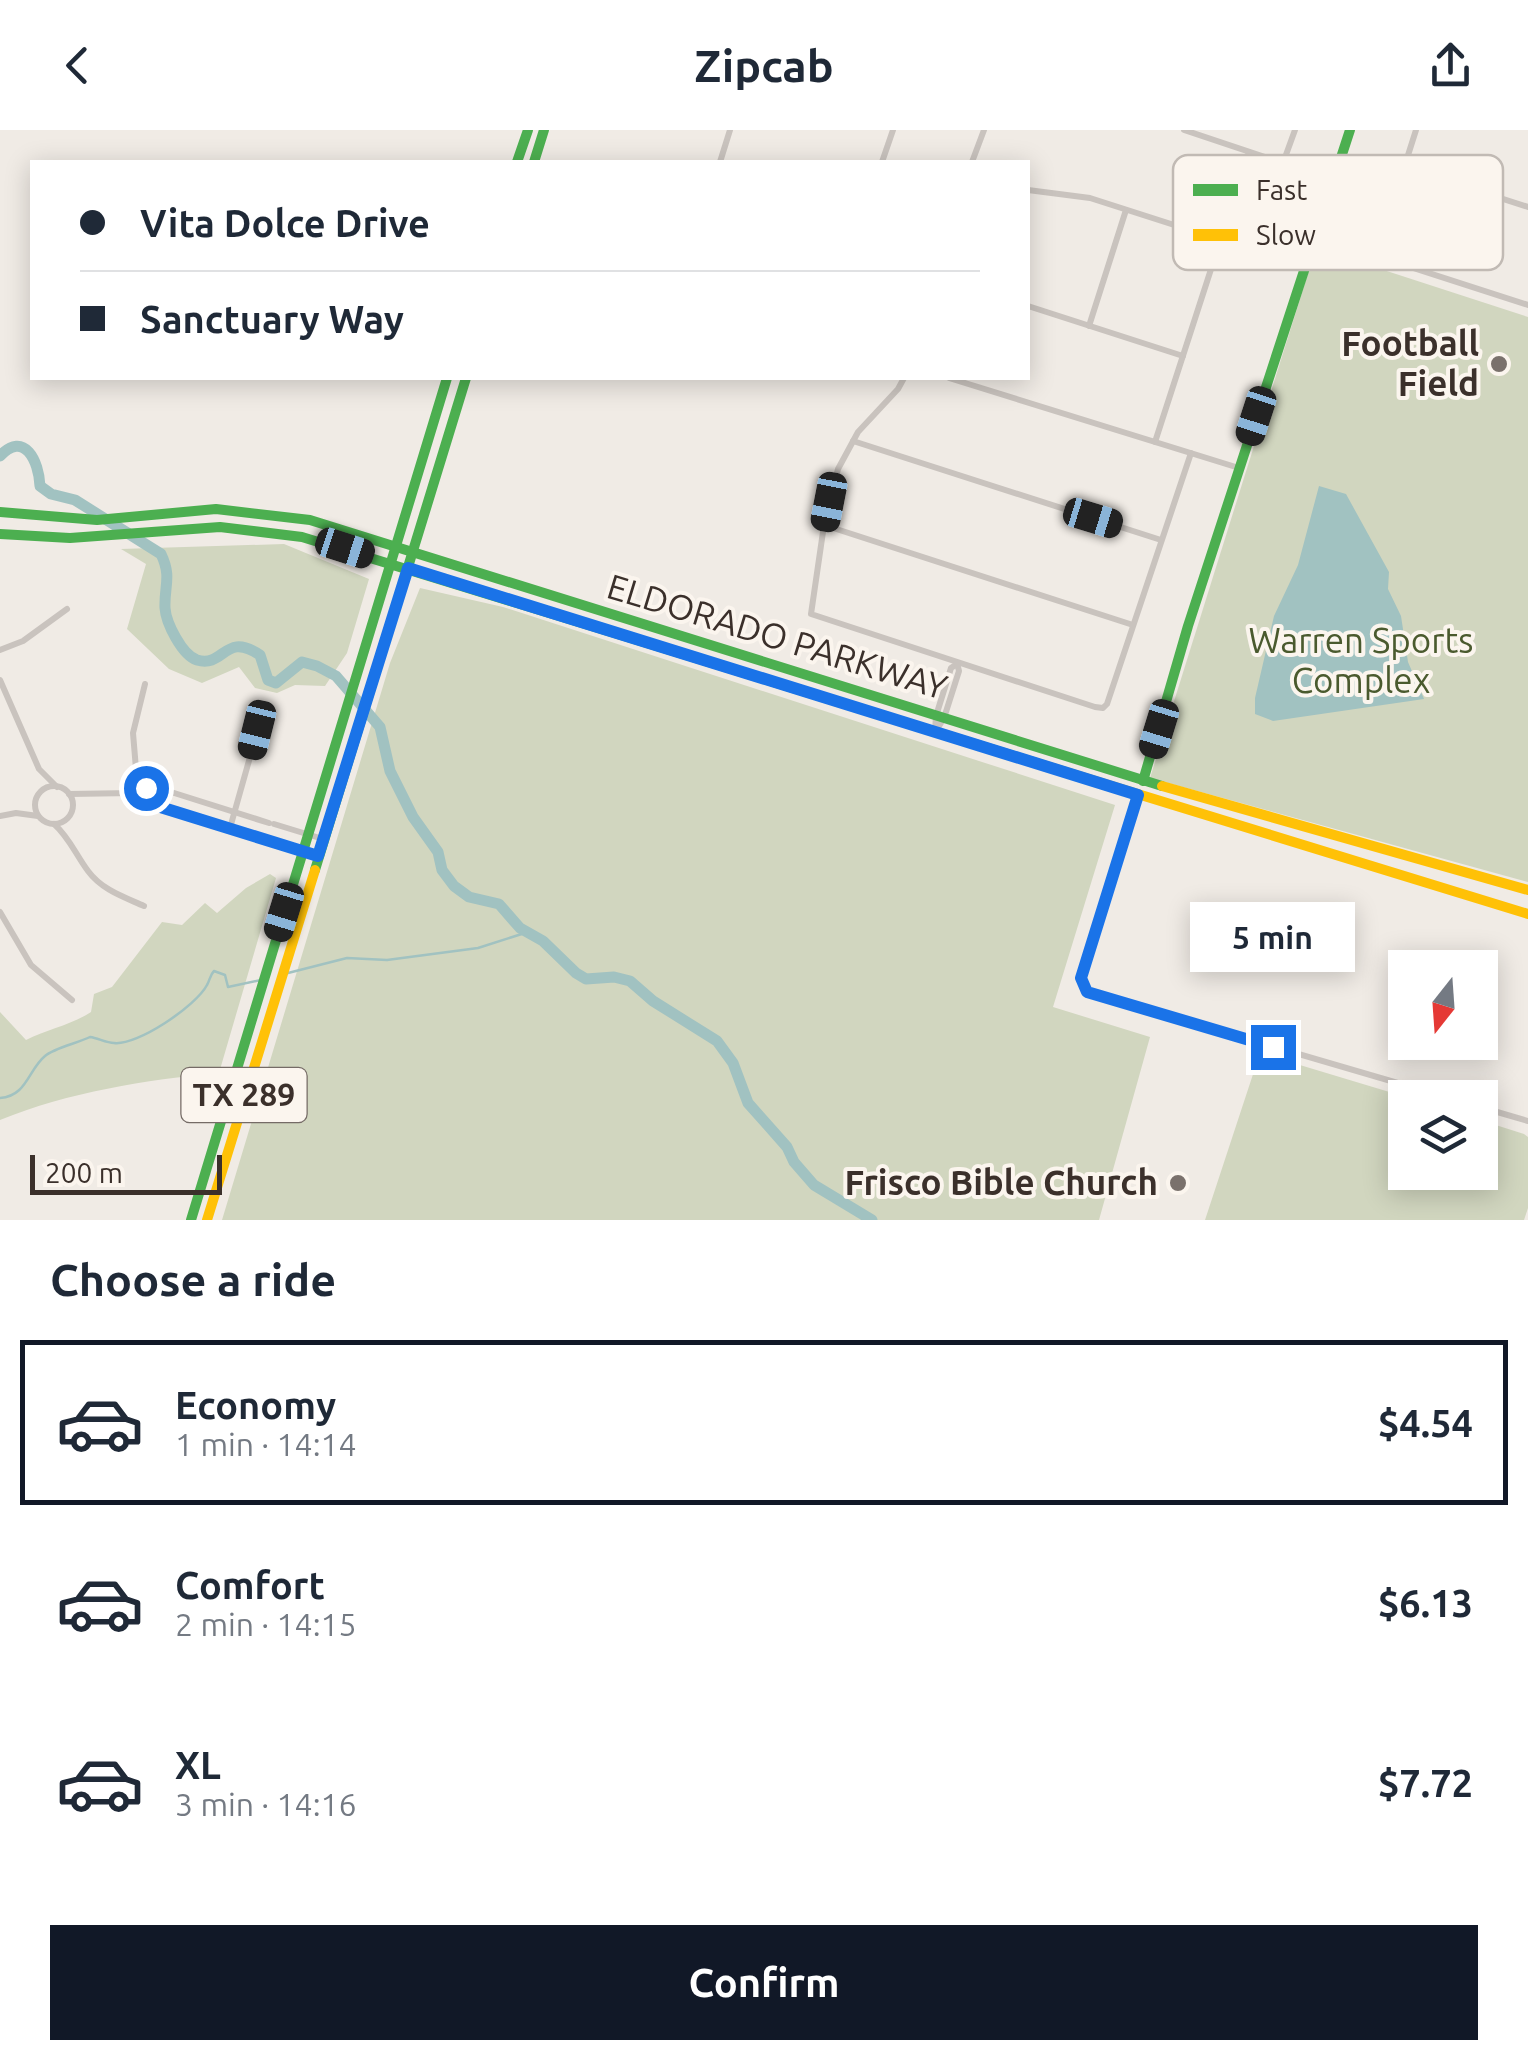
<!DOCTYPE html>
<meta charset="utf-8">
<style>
body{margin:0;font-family:Ubuntu,sans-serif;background:#f6f6f7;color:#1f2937;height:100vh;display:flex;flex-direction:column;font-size:38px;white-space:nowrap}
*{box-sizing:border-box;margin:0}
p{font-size:32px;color:#747a83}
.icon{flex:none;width:55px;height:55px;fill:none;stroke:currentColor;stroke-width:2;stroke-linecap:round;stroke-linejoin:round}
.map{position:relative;height:1090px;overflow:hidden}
.panel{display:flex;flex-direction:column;background:#fff;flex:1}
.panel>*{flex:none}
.hud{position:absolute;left:30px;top:30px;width:1000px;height:220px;border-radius:0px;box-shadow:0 5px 25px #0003;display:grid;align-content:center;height:220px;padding:0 50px;background:#fff}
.needle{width:65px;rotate:197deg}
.fabs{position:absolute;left:1388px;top:820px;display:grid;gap:20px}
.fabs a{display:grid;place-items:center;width:110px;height:110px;border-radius:0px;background:#fff;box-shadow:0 5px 25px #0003;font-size:50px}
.scale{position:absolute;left:30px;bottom:25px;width:192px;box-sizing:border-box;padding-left:10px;border:5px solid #3b302b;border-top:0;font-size:28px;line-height:35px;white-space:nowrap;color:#3b302b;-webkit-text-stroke:8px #fbf5ee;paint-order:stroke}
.end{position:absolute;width:45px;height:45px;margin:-22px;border:12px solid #1a73e8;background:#fff;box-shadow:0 0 0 5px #fff}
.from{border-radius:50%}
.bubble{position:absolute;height:70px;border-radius:0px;background:#fff;box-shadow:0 5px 25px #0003;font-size:32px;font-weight:600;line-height:70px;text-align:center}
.car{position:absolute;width:30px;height:60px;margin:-30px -15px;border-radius:12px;box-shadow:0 0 8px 2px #0007;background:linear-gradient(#222 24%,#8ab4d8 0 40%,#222 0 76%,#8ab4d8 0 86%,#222 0)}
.hud b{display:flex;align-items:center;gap:35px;height:95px;font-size:38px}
.hud b+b{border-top:2px solid #e0e1e3}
.hud i{width:25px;height:25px;background:#1f2937}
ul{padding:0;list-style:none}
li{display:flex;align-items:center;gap:30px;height:165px;margin:0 20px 15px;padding:0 30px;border:5px solid transparent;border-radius:0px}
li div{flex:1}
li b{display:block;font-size:38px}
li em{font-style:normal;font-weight:600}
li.on{border-color:#111827}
li>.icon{width:90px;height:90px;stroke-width:1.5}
h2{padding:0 50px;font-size:45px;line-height:120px}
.button{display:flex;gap:20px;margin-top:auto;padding:20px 50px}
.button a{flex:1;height:115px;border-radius:0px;background:#111827;color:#fff;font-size:40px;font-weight:600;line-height:115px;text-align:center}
header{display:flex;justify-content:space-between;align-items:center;height:130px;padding:0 50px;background:#fff;font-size:45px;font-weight:600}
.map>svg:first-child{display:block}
.green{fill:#d1d6bf}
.water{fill:#a1c2c1}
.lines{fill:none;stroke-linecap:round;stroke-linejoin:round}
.stream{stroke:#a1c2c1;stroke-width:2.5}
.river{stroke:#a1c2c1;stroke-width:11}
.street{stroke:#c9c3be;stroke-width:6}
.fast{stroke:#4caf50;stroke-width:10}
.slow{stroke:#ffc107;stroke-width:10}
.route{stroke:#1a73e8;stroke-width:12}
.poi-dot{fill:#7a716c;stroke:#fbf5ee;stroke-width:4}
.labels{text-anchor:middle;stroke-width:8;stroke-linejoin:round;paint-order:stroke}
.shield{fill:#fbf5ee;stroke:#756b66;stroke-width:2.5}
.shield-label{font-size:32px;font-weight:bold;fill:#3b302b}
.poi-label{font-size:35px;font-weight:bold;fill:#3b302b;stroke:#fbf5ee;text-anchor:end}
.street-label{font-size:35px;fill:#3b302b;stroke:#fbf5ee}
.park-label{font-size:35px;fill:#4a5a2e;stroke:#fbf5ee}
.key{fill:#fbf5ee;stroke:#c1bab4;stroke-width:2.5}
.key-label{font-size:28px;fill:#3b302b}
</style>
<header><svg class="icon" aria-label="back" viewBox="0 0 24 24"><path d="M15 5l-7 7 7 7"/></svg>Zipcab<svg class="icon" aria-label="share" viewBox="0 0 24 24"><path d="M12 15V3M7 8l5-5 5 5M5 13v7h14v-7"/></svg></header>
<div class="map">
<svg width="1528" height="1090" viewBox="0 0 1528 1090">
<rect width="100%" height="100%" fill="#f0ebe5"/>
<g class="green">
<polygon points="1316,118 1528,187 1528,752 1150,648"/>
<polygon points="284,414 369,449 347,523 325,556 295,555 277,563 255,558 239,537 202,553 169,539 127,499 146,434 121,419"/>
<polygon points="420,458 503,477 1115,675 1053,877 1150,907 1099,1090 222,1090 390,533"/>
<path d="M270,744L276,748L219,943C145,950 69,962 0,990V882L26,910C48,899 71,895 91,882L94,864L112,857L162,792L182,795L205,773L217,783L246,758Z"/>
<polygon points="1260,923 1406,967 1405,1042 1480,1042 1480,990 1524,1004 1528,1007 1528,1078 1524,1090 1205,1090"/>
</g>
<polygon class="water" points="1319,356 1346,364 1389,442 1388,459 1401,486 1408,532 1424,569 1273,591 1255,584 1255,568 1274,486 1298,435"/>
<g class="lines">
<g class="stream">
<polyline points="288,843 347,828 387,830 478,818 528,802"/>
<path d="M0,968C27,966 28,940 45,926C54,918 78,913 90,907C98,908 106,913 114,913C137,916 196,876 207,855C210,850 210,845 214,841L225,845L228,857L261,850"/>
</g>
<path class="river" d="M0,326C24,300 39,331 40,356L51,364L75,370L161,424C172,447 164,456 165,478C166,493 182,525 197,530C225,538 224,501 260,525L268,550L276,553L302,532L317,536L336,546L380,597L390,641L413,687L438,722L442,740L454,756L469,767L499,774L520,798L543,811L576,843L586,849L614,847L630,851L653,871L717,911L733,933L748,973L787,1017L794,1032L814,1055L872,1090"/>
<g class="street">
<polyline points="1184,0 1334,50"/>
<polyline points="1416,0 1376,126 1528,175"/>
<polyline points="720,32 730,0"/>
<polyline points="882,32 893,0"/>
<polyline points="972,32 984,0"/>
<polyline points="1283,33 1295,0"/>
<polyline points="1404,37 1528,77"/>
<polyline points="1028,60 1090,68 1221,110"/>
<polyline points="1028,176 1183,226"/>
<polyline points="1089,196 1126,80"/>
<polyline points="904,248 898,259 858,302 838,339 824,395 811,484 1095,577 1103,578 1107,574 1191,323"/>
<polyline points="949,248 1239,338"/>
<polyline points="853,311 1161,410"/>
<polyline points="1155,312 1249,22"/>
<polyline points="824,395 1133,495"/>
<polyline points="0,520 23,511 67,479"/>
<polyline points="0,550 39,639 57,657"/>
<polyline points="935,601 936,586 951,538 957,534"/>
<polyline points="936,601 944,588 959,541 957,533"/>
<circle cx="54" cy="675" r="19"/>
<polyline points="133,663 141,671 318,725"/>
<polyline points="133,663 136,639 133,603 145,554"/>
<polyline points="69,664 133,663 145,658 171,662 269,693"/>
<polyline points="1138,665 1081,848 1087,862 1449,968"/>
<polyline points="0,686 16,683 38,686"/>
<path d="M54,694C69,707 76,725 88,741C102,760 124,767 144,776"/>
<polyline points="274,694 323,709"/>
<polyline points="230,698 250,627 251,623 262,583 257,579 253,581 244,607 250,627"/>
<polyline points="0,782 31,835 72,870"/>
<polyline points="1480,977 1528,991"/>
</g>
<g class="fast">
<polyline points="517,32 528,0"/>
<polyline points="534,32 544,0"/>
<polyline points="0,382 97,390 216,379 310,390 1162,656"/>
<polyline points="0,404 70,408 220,397 302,407 1040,634"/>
<polyline points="1143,651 1188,496 1350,0"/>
<polyline points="315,740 466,248"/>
<polyline points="191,1090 447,248"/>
</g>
<g class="slow">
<polyline points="1040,634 1528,784"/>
<polyline points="1162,656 1528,760"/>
<polyline points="207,1090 315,740"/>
</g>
</g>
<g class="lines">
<polyline class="route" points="146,658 134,663 141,671 318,726 408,438 1138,665 1081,848 1087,862 1273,917"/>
</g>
<g class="poi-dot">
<circle cx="1499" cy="234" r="10"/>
<circle cx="1178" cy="1053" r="10"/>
</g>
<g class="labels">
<rect class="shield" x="181.5" y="938" width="125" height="54" rx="8"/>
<g class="shield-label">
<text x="244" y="976">TX 289</text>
</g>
<g class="poi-label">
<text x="1479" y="226">Football<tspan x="1479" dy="40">Field</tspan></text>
<text x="1158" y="1065">Frisco Bible Church</text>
</g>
<g class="street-label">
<text transform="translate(777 507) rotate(17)" y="12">ELDORADO PARKWAY</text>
</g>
<g class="park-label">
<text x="1361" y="523">Warren Sports<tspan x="1361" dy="40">Complex</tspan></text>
</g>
</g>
<rect x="1173" y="25" width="330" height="115" rx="15" class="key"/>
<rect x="1193" y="54" width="45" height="12" fill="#4caf50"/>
<rect x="1193" y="99" width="45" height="12" fill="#ffc107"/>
<g class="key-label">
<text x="1256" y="70">Fast</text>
<text x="1256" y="115">Slow</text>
</g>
</svg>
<div class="fabs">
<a><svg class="needle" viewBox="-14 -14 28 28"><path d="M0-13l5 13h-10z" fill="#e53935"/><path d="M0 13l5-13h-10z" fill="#747a83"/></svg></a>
<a><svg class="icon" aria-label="layers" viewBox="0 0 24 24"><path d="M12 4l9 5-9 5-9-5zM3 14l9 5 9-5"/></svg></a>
</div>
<div class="scale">200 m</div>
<i class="end from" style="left:146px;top:658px"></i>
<i class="end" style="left:1273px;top:917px"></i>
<div class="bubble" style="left:1190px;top:772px;width:165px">5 min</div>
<i class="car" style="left:1256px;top:286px;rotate:198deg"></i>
<i class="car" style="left:829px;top:372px;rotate:191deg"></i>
<i class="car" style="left:1093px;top:388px;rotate:107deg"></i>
<i class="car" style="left:345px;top:418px;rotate:108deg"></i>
<i class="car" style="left:1159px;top:599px;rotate:197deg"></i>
<i class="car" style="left:257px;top:600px;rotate:194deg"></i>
<i class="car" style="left:284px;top:782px;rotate:197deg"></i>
<div class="hud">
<b><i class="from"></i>Vita Dolce Drive</b>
<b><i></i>Sanctuary Way</b>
</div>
</div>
<section class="panel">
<h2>Choose a ride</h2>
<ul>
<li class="on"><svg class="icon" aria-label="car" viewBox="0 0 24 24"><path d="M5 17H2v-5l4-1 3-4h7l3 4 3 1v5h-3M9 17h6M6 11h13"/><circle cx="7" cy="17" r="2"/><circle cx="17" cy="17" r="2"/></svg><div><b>Economy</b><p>1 min · 14:14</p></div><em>$4.54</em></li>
<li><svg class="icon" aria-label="car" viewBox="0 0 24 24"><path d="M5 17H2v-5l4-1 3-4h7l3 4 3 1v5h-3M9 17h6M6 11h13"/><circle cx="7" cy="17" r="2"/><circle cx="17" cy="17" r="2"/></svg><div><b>Comfort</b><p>2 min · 14:15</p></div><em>$6.13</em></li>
<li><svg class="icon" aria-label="car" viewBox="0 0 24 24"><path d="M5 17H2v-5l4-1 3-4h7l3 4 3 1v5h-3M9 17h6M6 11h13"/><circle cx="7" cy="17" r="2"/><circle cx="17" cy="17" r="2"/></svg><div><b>XL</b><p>3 min · 14:16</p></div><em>$7.72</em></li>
</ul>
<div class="button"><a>Confirm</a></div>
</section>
